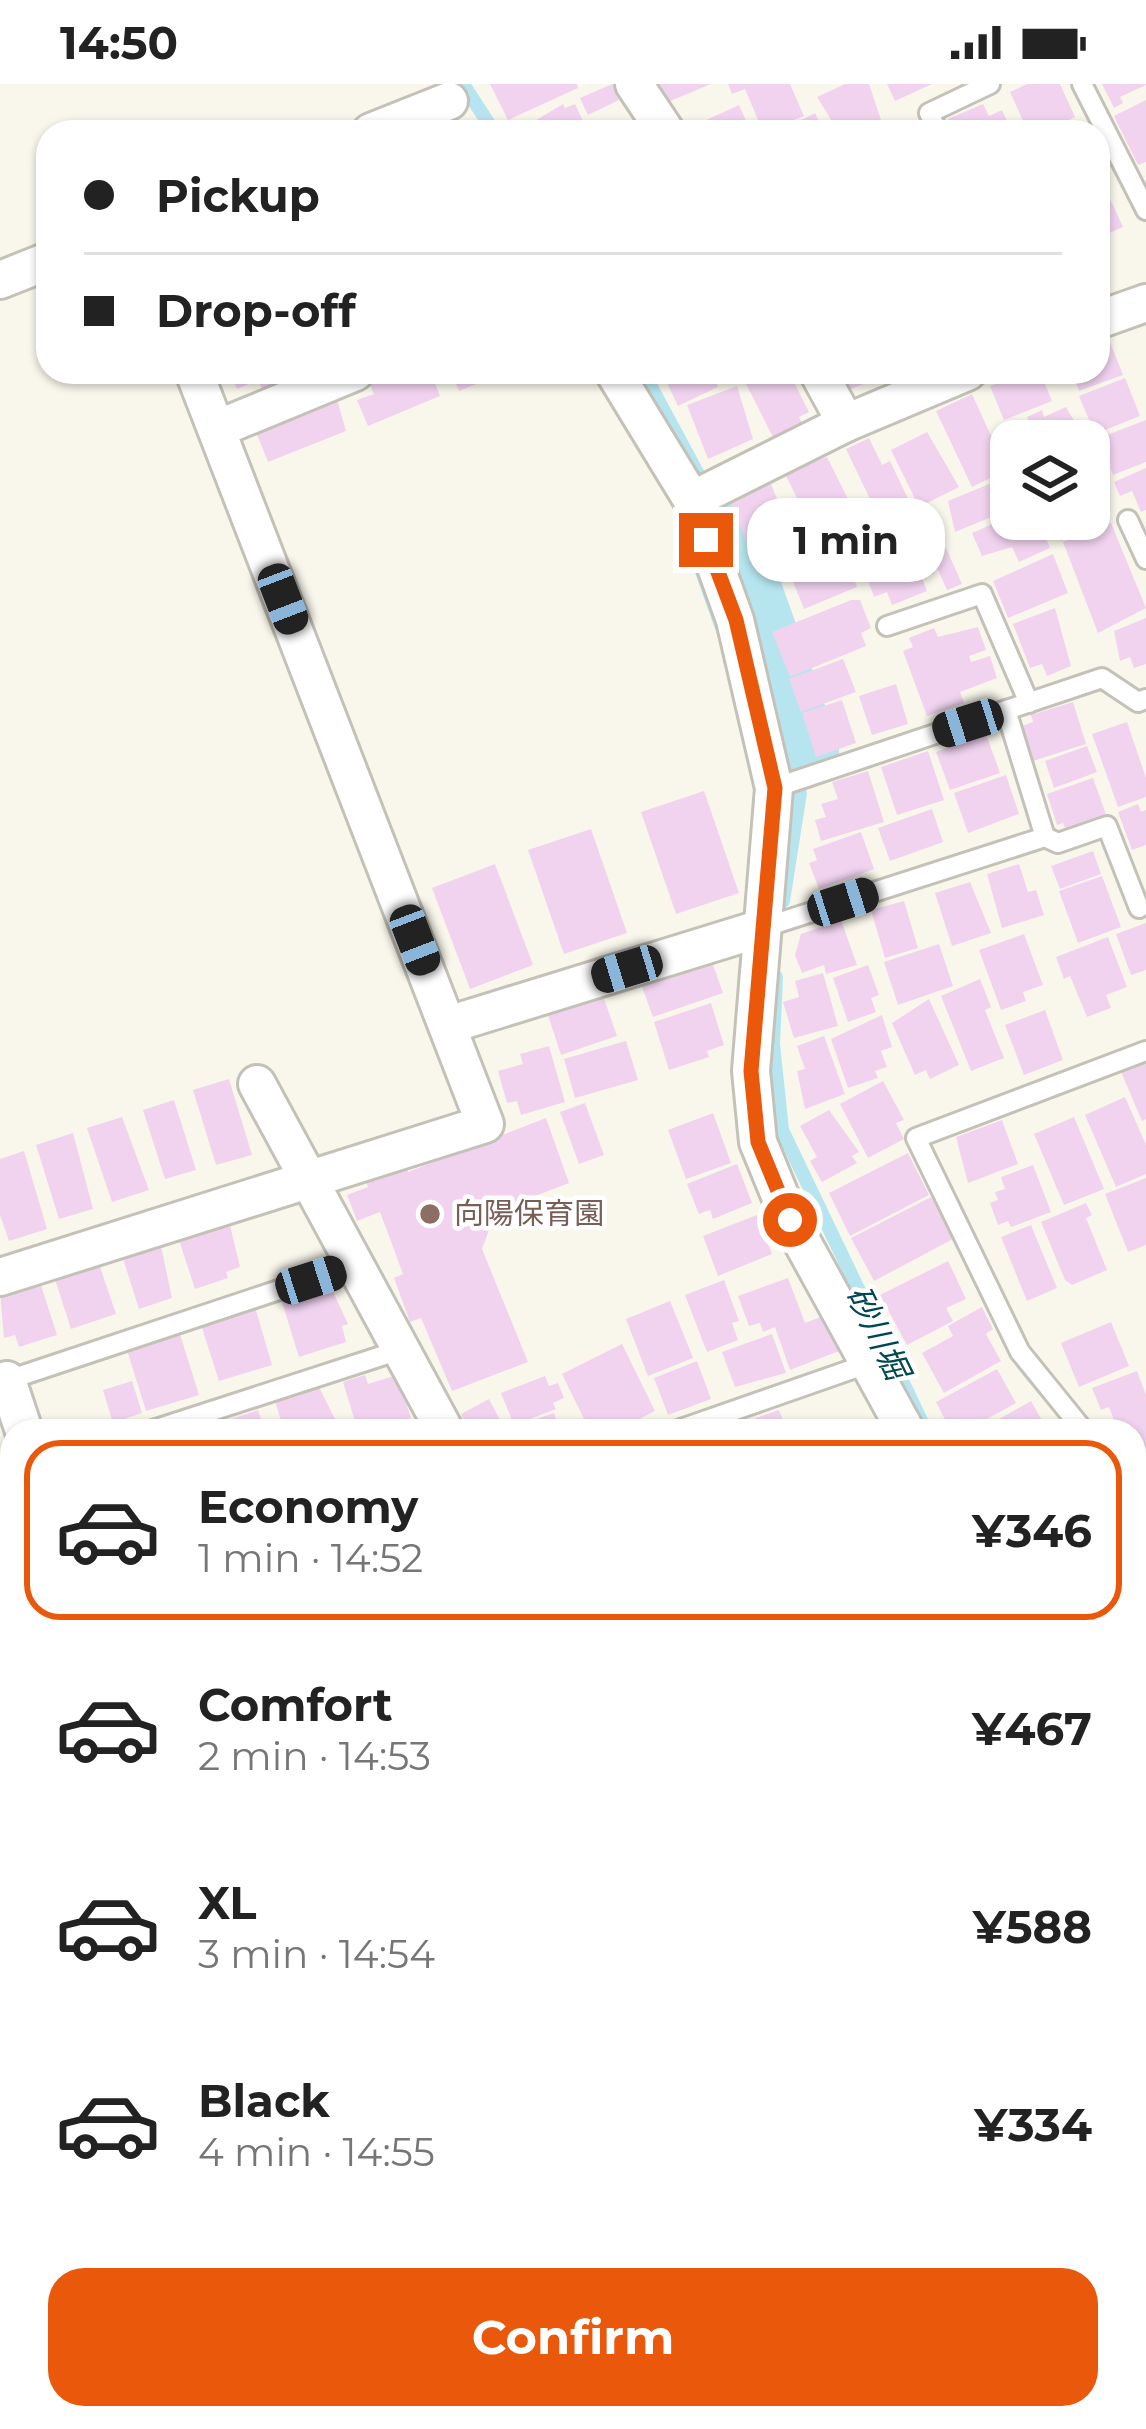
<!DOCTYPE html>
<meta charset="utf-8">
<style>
body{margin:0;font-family:Montserrat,"Noto Sans JP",sans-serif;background:#f6f6f6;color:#222;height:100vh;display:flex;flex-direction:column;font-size:45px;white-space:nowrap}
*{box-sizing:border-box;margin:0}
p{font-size:39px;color:#767676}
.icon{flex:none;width:66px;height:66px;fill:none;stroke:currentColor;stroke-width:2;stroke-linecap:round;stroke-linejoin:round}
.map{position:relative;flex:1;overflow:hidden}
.side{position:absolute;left:0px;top:1335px;width:1146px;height:1011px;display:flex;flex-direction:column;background:#fff;border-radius:36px 36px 0 0;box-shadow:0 3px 9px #0004}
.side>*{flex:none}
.top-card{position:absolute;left:36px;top:36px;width:1074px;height:264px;border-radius:36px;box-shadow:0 3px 9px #0004;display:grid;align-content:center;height:264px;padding:0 48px;background:#fff}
.buttons{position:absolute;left:990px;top:336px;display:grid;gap:24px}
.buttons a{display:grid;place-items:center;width:120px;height:120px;border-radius:24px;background:#fff;box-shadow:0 3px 9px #0004;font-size:60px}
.end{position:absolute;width:54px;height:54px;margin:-27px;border:15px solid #ea580c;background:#fff;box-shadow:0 0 0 6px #fff}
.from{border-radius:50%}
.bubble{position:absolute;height:84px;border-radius:36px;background:#fff;box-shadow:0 3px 9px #0004;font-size:39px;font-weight:700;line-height:84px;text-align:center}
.car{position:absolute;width:36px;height:72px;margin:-36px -18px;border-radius:15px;box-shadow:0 0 9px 3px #0007;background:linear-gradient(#222 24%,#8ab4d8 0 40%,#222 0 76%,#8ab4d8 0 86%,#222 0)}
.top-card b{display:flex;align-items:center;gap:42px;height:114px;font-size:45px}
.top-card b+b{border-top:3px solid #e0e0e0}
.top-card i{width:30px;height:30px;background:#222}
ul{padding:21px 0 0;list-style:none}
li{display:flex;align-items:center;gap:36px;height:180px;margin:0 24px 18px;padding:0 24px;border:6px solid transparent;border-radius:36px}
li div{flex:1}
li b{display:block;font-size:45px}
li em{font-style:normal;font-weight:700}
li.on{border-color:#ea580c}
li>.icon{width:108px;height:108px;stroke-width:1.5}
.action{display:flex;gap:24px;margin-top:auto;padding:24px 48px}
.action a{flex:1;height:138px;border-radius:36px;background:#ea580c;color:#fff;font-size:48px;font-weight:700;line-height:138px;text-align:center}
.status{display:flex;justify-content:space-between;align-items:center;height:84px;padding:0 60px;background:#fff;direction:ltr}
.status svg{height:33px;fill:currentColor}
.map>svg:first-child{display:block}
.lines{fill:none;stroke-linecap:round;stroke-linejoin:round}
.stream{stroke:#b7e5ef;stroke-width:14}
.river{stroke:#b7e5ef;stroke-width:78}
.building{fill:#f1d3ef}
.service-casing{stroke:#c4c2b8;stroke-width:24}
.minor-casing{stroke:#c4c2b8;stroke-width:42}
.service{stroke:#fff;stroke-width:18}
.minor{stroke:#fff;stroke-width:36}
.route{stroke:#ea580c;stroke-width:15}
.education-dot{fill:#8d6e63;stroke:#fff;stroke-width:4.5}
.labels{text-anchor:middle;stroke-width:9;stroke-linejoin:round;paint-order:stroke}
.education-label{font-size:30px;fill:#785e54;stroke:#fff;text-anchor:start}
.water-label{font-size:33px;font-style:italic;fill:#004852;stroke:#fff}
</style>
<div class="status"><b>14:50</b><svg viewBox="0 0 49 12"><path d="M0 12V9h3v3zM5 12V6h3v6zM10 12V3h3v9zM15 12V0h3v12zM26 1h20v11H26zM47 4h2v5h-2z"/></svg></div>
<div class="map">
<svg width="1146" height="2345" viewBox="0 0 1146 2345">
<rect width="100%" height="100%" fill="#f9f7ec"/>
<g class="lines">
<g class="stream">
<polyline points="463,0 494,48"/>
<polyline points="643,288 700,394"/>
<polyline points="783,817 800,709"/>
<polyline points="776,893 773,960 782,1046 926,1347"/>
</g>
<polyline class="river" points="719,440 800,667"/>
</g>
<g class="building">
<polygon points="490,0 577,0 578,4 508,36"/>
<polygon points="612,0 619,16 588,31 580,14"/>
<polygon points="654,0 711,0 663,20"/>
<polygon points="728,0 790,0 804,32 763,48 745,5 732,10"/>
<polygon points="845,0 869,0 885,48 838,47 817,13"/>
<polygon points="887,0 932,0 895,17"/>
<polygon points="1027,0 1060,0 1075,33 1043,48 1028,48 1010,8"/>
<polygon points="1102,0 1146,0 1146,1 1120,13 1123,19 1114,24"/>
<polygon points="1146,16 1146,78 1138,81 1114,32"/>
<polygon points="563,20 565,24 575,20 588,48 516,48"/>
<polygon points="983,20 989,32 1002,26 1012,48 954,48 948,35"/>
<polygon points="739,21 751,48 694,48 691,43"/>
<polygon points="815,29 824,48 778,48"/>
<polygon points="1102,97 1123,143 1098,154 1098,99"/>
<polygon points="1108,253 1123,291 1079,307 1072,288 1098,288 1098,256"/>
<polygon points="230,288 305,288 262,305 258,296 237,305"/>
<polygon points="400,288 447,288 433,294 440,312 368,342 357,316 374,310 370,301"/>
<polygon points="451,288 506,288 459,307"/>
<polygon points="662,288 711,288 718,303 678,322"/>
<polygon points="770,288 789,288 809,328 799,333 803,341 774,355 746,300"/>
<polygon points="835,288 892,288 844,308"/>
<polygon points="1026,288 1040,288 1052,317 1004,336 990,302"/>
<polygon points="1125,294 1140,332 1095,350 1079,312"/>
<polygon points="737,302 753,355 708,375 687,321"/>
<polygon points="972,310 992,354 1004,349 1011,364 1011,384 972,403 936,327"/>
<polygon points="336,312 346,347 268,378 254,343"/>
<polygon points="1066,323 1086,357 1015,357 1013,352 1032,343 1027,333 1042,326 1044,333"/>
<polygon points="1146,336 1146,378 1113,391 1099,354"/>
<polygon points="927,348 959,403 919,423 891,366"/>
<polygon points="869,354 882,381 890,377 912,423 881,438 846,365"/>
<polygon points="827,373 861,441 821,462 784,388"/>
<polygon points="1146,384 1146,426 1141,428 1132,407 1120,412 1114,398"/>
<polygon points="1011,391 1011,425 955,448 948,417"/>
<polygon points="771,400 801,473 759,489 730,416"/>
<polygon points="1098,402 1106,441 1111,439 1146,524 1098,549 1063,458 1091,446 1060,457 1051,435 1089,435 1089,405"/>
<polygon points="1011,432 1038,435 1050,464 1019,478 1012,463 982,472 972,449"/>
<polygon points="912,437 935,489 922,494 927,507 892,521 887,508 874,513 854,458"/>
<polygon points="841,460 857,503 804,525 792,495 782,499 777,486"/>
<polygon points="946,464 962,500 947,506 931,470"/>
<polygon points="1053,470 1068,509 1008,534 993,497"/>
<polygon points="851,516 860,516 871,544 861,549 866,562 790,593 772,548"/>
<polygon points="1055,524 1071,582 1047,592 1042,580 1030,584 1013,540"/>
<polygon points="1146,534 1146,580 1134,584 1130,573 1120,577 1114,547"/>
<polygon points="978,543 986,566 969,572 971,578 990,572 997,594 960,608 964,619 927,632 903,567 913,563 909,554 934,544 938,553"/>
<polygon points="843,575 856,608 801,628 789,595"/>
<polygon points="896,600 908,640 872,651 859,612"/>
<polygon points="842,616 856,659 816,673 802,629"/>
<polygon points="1073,618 1086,660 1033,677 1022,642 1033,638 1031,631"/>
<polygon points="1127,638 1146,694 1146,713 1118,723 1092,650"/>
<polygon points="986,650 1000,689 950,706 936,668"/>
<polygon points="1087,662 1097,688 1054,704 1045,677"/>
<polygon points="928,667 944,716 897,731 881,683"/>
<polygon points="868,687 884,738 821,757 815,736 826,733 821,720 838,715 832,698"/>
<polygon points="1006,691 1019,730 968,749 954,709"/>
<polygon points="1093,694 1106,730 1065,744 1063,739 1057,741 1047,710"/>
<polygon points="704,707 739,809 676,830 641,728"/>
<polygon points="1138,720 1141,728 1146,726 1146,761 1132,766 1118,728"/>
<polygon points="932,725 943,758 890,777 878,744"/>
<polygon points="591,745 627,849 564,870 528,766"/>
<polygon points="861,748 874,785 819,805 809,779 817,776 813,765"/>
<polygon points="1093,767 1101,790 1060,805 1051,782"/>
<polygon points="495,780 533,881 470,905 432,804"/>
<polygon points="1019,780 1028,808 1036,806 1044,831 1002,844 987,790"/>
<polygon points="1102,792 1121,843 1078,859 1059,807"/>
<polygon points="970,798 991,849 952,862 935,809"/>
<polygon points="904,817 918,864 885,874 871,826"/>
<polygon points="841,836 857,881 826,890 824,881 802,889 795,871 801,850"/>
<polygon points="1146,839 1146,886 1131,891 1116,850"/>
<polygon points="1024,850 1043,901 1023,908 1026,917 1001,926 979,866"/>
<polygon points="1108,853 1127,903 1106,911 1111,924 1087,933 1070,892 1064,895 1056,873"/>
<polygon points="939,860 953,902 898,921 884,878"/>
<polygon points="710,872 723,909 653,933 637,889"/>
<polygon points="868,881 879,911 871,914 876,928 848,938 833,894"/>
<polygon points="823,889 838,942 794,954 783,918 799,913 795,897"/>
<polygon points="980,895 991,923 985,926 1004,974 971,987 941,912"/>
<polygon points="601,906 617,952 561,971 546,925"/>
<polygon points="929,915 959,981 930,995 926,986 915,991 892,939"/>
<polygon points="711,919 724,961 707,967 709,973 669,986 654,938"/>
<polygon points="1045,926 1063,976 1024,991 1005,941"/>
<polygon points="882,931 892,963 881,967 887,983 875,987 878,994 848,1004 831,955"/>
<polygon points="824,952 845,1010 805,1025 797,987 805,985 797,962"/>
<polygon points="626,957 638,996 575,1014 564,975"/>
<polygon points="549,962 565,1018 521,1031 517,1017 507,1019 498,987 523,980 520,970"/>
<polygon points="1146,977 1146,1035 1142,1037 1121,988"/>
<polygon points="229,995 252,1071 216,1081 193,1006"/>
<polygon points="883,997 904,1036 896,1039 904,1055 868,1074 840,1020"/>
<polygon points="1125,1013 1146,1061 1146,1090 1116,1103 1085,1031"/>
<polygon points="174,1016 196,1086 165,1095 143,1026"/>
<polygon points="585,1019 604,1071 579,1080 560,1028"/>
<polygon points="829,1026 859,1068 852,1072 857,1079 822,1098 810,1077 817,1073 800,1042"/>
<polygon points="713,1029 731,1079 686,1095 668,1046"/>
<polygon points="122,1033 149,1106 112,1118 87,1044"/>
<polygon points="1074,1033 1104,1105 1064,1121 1034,1050"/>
<polygon points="546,1034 569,1099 496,1127 482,1165 528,1278 452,1307 421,1234 410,1238 394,1194 403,1190 380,1128 357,1137 347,1111 368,1103 364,1091 404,1077 408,1088"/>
<polygon points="1002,1036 1018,1080 968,1099 956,1053"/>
<polygon points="73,1049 93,1125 59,1135 36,1061"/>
<polygon points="24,1067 47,1145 9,1157 0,1131 0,1075"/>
<polygon points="908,1069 929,1111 850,1152 829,1109"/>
<polygon points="737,1080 752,1119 713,1135 710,1126 699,1130 687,1100"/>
<polygon points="1033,1081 1051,1128 1011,1143 1008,1137 998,1141 990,1119 998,1116 995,1108 1005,1105 1001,1093"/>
<polygon points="1146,1094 1146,1161 1128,1168 1105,1110"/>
<polygon points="931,1113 953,1155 874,1197 851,1154"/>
<polygon points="1086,1119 1092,1131 1086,1134 1107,1186 1072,1201 1065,1196 1041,1138"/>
<polygon points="757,1131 772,1170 718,1192 703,1152"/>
<polygon points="228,1133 240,1183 226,1188 228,1194 195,1205 177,1150"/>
<polygon points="1031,1141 1057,1204 1027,1217 1001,1153"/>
<polygon points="159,1153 172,1214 139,1225 120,1165"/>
<polygon points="97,1174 116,1230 71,1245 53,1189"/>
<polygon points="948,1177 966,1215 946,1224 953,1237 907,1261 880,1211"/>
<polygon points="788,1194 805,1239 826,1231 839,1267 790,1286 775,1243 763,1248 760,1239 749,1242 738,1212"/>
<polygon points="39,1195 57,1251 19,1263 15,1251 4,1254 0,1208"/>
<polygon points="724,1196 739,1237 732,1239 738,1256 707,1268 685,1211"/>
<polygon points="328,1197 348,1240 342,1242 346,1258 299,1273 280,1212"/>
<polygon points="670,1217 693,1274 648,1292 626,1235"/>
<polygon points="255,1223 272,1281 219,1297 201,1241"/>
<polygon points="982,1223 993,1245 986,1250 1001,1277 944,1309 922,1269 953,1252 948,1242"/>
<polygon points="1111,1238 1129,1282 1079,1303 1061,1259"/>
<polygon points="179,1247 199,1311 146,1327 126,1263"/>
<polygon points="772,1250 786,1289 735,1303 722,1268"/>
<polygon points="622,1260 655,1327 616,1347 590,1347 562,1290"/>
<polygon points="697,1277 711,1315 668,1331 654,1294"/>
<polygon points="997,1285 1016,1319 965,1347 951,1347 936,1318"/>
<polygon points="1137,1287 1146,1311 1146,1365 1134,1347 1116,1341 1109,1323 1101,1326 1092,1304"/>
<polygon points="365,1291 368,1300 397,1291 411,1334 358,1347 343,1298"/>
<polygon points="545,1292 549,1302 558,1299 564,1314 553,1319 556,1325 514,1341 501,1309"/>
<polygon points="132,1297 142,1329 113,1339 103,1306"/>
<polygon points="319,1303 341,1347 284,1347 275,1317"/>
<polygon points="489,1315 506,1347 470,1347 461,1330"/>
<polygon points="1031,1317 1048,1347 978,1347"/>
<polygon points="258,1326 265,1347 218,1347 216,1340"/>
<polygon points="779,1326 787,1347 745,1347 742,1339"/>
<polygon points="554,1329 560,1347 524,1347 522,1340"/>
<polygon points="1138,1473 1146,1478 1146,1522 1134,1503"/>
<polygon points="12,1480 12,1617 0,1594 0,1486"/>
<polygon points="1146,1565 1146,1599 1134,1603 1134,1569"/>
<polygon points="1134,1611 1146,1643 1146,1672 1134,1676"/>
<polygon points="1146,1681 1146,1727 1134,1707 1134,1688"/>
<polygon points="1134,1840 1146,1861 1146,1906 1134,1912"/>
<polygon points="12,1877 12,1950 7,1952 0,1939 0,1883"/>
<polygon points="1146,1910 1146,1963 1134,1943 1134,1917"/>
<polygon points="0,1984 12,2012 12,2028 0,2033"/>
<polygon points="1146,2041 1146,2098 1134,2077 1134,2048"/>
<polygon points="1134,2117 1141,2130 1146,2128 1146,2158 1134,2165"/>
<polygon points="1146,2162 1146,2223 1139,2227 1134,2219 1134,2170"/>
<polygon points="12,2281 12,2334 37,2334 42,2345 0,2345 0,2286"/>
<polygon points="106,2334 157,2334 162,2345 105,2345 101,2336"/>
<polygon points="180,2334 238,2334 242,2345 185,2345"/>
<polygon points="385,2334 436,2334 441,2345 389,2345"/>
<polygon points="474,2334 531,2334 536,2345 479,2345"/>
<polygon points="538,2334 596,2334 570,2345 543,2345"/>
<polygon points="604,2334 641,2334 645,2345 599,2345 596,2337"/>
<polygon points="658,2334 696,2334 701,2345 662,2345"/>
<polygon points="842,2334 897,2334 902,2345 847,2345"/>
</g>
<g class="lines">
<g class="service-casing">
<g id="service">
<polyline points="1082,0 1146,126"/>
<polyline points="938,48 929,29 990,0"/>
<polyline points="1128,436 1146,475"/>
<polyline points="887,542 982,510 1029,619"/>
<polyline points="774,704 1102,594 1138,618 1146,615"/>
<polyline points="1045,753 1058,759 1107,742 1139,824"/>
<polyline points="762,844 1045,753 1006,626"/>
<polyline points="5,1297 354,1181"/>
<polyline points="150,1347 400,1266"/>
<polyline points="675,1347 870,1279"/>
<polyline points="1084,1347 1020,1268 916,1054 1146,967"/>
<polyline points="0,1395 12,1392"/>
<polyline points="1134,1806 1146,1798"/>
<polyline points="0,2272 12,2266"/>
<polyline points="329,2345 353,2334"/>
<polyline points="776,2345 801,2334"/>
</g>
</g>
<g class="minor-casing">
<g id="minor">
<polyline points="634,0 666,48"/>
<polyline points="371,48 449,17"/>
<polyline points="0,196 48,177"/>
<polyline points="1098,236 1146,219"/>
<polyline points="614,288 692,416 735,536 774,704 751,987 758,1058 790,1136 906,1347"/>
<polyline points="818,288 846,339"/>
<polyline points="217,345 355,288"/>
<polyline points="692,416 846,339 967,288"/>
<polyline points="448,941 762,844"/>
<polyline points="257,1000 445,1347"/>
<polyline points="0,1193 485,1040 194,288"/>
<polyline points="7,1296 24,1347"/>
<polyline points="1134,1425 1146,1424"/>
<polyline points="1134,1459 1146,1457"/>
<polyline points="0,1707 12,1730"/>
<polyline points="0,1773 12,1799"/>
<polyline points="0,2073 12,2068"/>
<polyline points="0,2169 12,2198"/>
<polyline points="1134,2260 1146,2273"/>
<polyline points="72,2334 77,2345"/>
</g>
</g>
<use href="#service" class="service"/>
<use href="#minor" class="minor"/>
</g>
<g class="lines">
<polyline class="route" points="706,456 736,536 775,704 751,987 758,1058 790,1136"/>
</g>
<circle class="education-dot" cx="430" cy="1130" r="12"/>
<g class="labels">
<g class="education-label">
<text x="454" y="1140">向陽保育園</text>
</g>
<g class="water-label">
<text transform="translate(878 1248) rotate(64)" y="12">砂川堀</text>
</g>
</g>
</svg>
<div class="buttons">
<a><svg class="icon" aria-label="layers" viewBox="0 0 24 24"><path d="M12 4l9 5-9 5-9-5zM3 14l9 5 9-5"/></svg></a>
</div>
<i class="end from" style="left:790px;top:1136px"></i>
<i class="end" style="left:706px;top:456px"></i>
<div class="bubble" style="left:747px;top:414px;width:198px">1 min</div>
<i class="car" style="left:283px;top:515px;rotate:159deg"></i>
<i class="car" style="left:968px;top:639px;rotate:252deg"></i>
<i class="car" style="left:843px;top:818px;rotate:72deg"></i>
<i class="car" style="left:415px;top:856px;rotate:159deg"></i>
<i class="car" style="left:627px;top:885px;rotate:253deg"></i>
<i class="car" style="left:311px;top:1196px;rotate:72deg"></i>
<div class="top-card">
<b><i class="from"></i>Pickup</b>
<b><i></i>Drop-off</b>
</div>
<section class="side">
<ul>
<li class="on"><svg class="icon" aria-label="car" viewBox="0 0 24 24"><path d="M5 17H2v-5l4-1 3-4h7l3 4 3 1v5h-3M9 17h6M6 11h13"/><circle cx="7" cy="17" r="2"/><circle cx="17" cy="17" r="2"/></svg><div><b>Economy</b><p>1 min · 14:52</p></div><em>¥346</em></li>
<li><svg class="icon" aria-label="car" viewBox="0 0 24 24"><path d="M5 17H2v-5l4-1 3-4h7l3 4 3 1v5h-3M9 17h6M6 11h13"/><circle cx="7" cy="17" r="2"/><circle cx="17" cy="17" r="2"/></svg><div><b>Comfort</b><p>2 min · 14:53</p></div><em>¥467</em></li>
<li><svg class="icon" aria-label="car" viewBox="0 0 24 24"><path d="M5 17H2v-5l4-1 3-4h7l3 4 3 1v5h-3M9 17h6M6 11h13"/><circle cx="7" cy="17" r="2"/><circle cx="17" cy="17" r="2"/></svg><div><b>XL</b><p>3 min · 14:54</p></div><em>¥588</em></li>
<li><svg class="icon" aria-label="car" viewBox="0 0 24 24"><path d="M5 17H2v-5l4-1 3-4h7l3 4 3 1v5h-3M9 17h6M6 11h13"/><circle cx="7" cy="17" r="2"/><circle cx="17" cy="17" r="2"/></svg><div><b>Black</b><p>4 min · 14:55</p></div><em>¥334</em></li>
</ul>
<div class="action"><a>Confirm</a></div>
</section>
</div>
